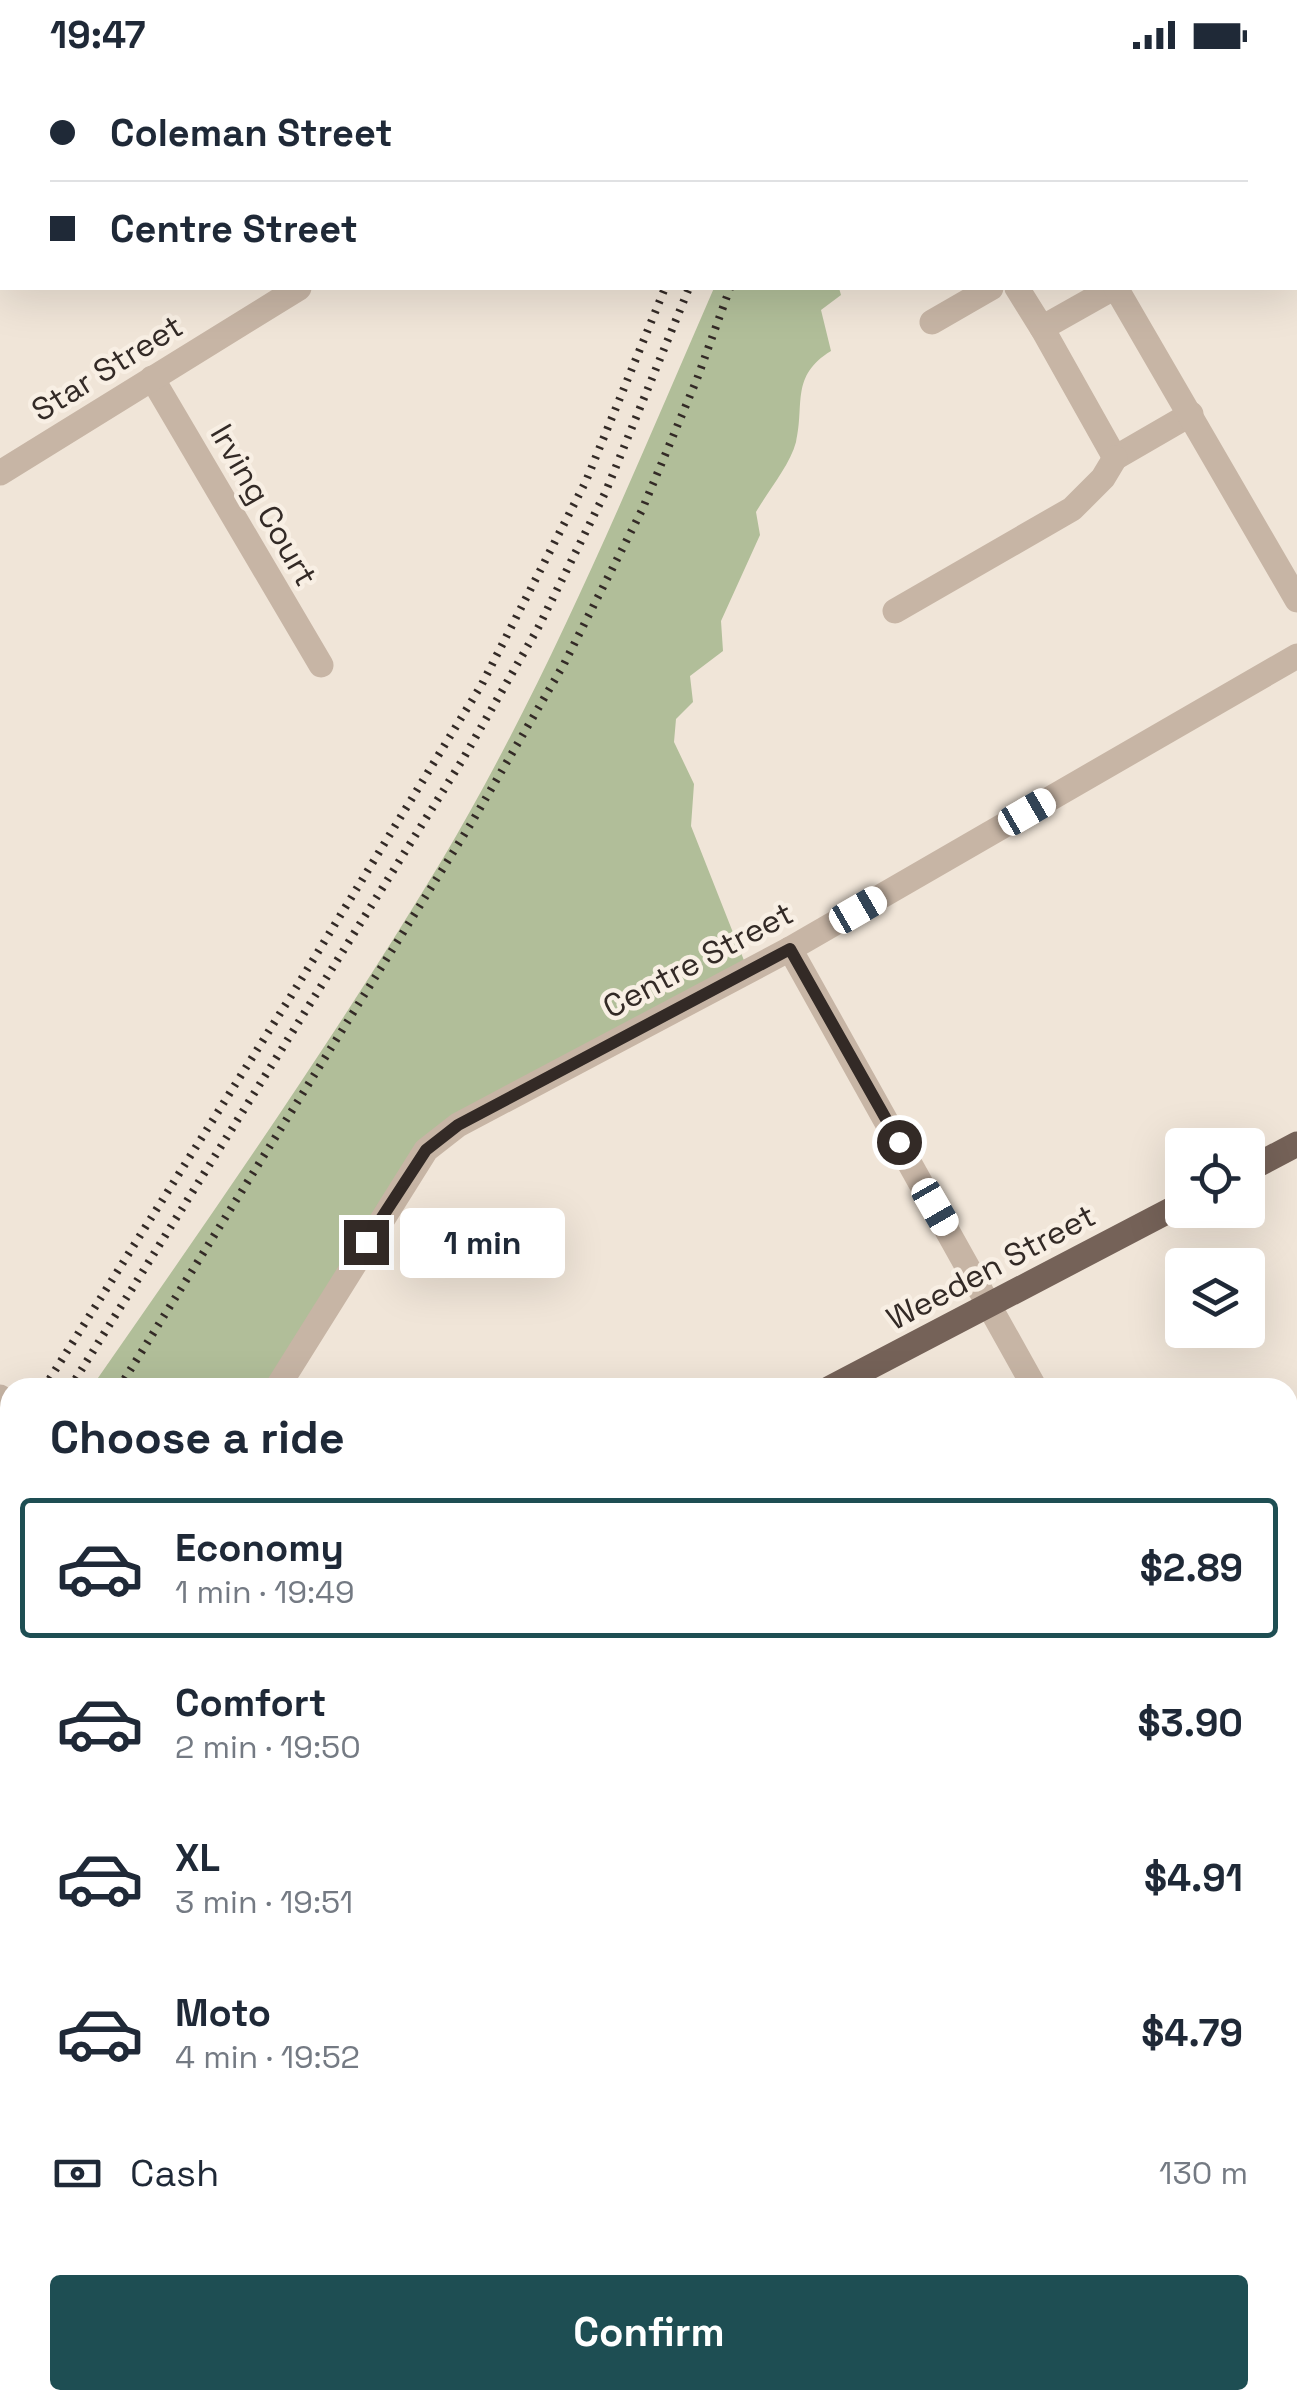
<!DOCTYPE html>
<meta charset="utf-8">
<style>
body{margin:0;font-family:"Space Grotesk",sans-serif;background:#f6f6f7;color:#1f2937;height:100vh;display:flex;flex-direction:column;font-size:38px;white-space:nowrap}
*{box-sizing:border-box;margin:0}
p{font-size:32px;color:#747a83}
.icon{flex:none;width:55px;height:55px;fill:none;stroke:currentColor;stroke-width:2;stroke-linecap:round;stroke-linejoin:round}
.map{position:relative;flex:1;overflow:hidden}
.sheet{position:absolute;left:0px;top:1308px;width:1298px;height:1032px;display:flex;flex-direction:column;background:#fff;border-radius:30px 30px 0 0;box-shadow:0 10px 40px #0002}
.sheet>*{flex:none}
.guide{position:absolute;left:0px;top:0px;width:1298px;height:220px;box-shadow:0 10px 40px #0002;display:grid;align-content:center;height:220px;padding:0 50px;background:#fff}
.controls{position:absolute;left:1165px;top:1058px;display:grid;gap:20px}
.controls a{display:grid;place-items:center;width:100px;height:100px;border-radius:10px;background:#fff;box-shadow:0 10px 40px #0002;font-size:50px}
.end{position:absolute;width:45px;height:45px;margin:-22px;border:12px solid #332a26;background:#fff;box-shadow:0 0 0 5px #fff}
.from{border-radius:50%}
.bubble{position:absolute;height:70px;border-radius:10px;background:#fff;box-shadow:0 10px 40px #0002;font-size:32px;font-weight:600;line-height:70px;text-align:center}
.car{position:absolute;width:30px;height:60px;margin:-30px -15px;border-radius:12px;box-shadow:0 0 8px 2px #0007;background:linear-gradient(#fff 24%,#345 0 40%,#fff 0 76%,#345 0 86%,#fff 0)}
.guide b{display:flex;align-items:center;gap:35px;height:95px;font-size:38px}
.guide b+b{border-top:2px solid #e0e1e3}
.guide i{width:25px;height:25px;background:#1f2937}
ul{padding:0;list-style:none}
li{display:flex;align-items:center;gap:30px;height:140px;margin:0 20px 15px;padding:0 30px;border:5px solid transparent;border-radius:10px}
li div{flex:1}
li b{display:block;font-size:38px}
li em{font-style:normal;font-weight:600}
li.current{border-color:#1e4e53}
li>.icon{width:90px;height:90px;stroke-width:1.5}
h2{padding:0 50px;font-size:45px;line-height:120px}
.pay{display:flex;align-items:center;gap:25px;height:110px;padding:0 50px;font-size:38px}
.pay p{margin-inline-start:auto}
.button{display:flex;gap:20px;margin-top:auto;padding:20px 50px}
.button a{flex:1;height:115px;border-radius:10px;background:#1e4e53;color:#fff;font-size:40px;font-weight:600;line-height:115px;text-align:center}
.status{display:flex;justify-content:space-between;align-items:center;height:70px;padding:0 50px;background:#fff;direction:ltr}
.status svg{height:28px;fill:currentColor}
.map>svg:first-child{display:block}
.green{fill:#b1be99}
.lines{fill:none;stroke-linecap:round;stroke-linejoin:round}
.minor{stroke:#c7b5a5;stroke-width:25}
.major{stroke:#756258;stroke-width:25}
.rail{stroke:#332a26;stroke-width:8;stroke-dasharray:2.5 8;stroke-linecap:butt}
.route{stroke:#332a26;stroke-width:12}
.labels{text-anchor:middle;stroke-width:9;stroke-linejoin:round;paint-order:stroke}
.street-label{font-size:32px;fill:#332a26;stroke:#f8efe4}
</style>
<div class="status"><b>19:47</b><svg viewBox="0 0 49 12"><path d="M0 12V9h3v3zM5 12V6h3v6zM10 12V3h3v9zM15 12V0h3v12zM26 1h20v11H26zM47 4h2v5h-2z"/></svg></div>
<div class="map">
<svg width="1297" height="2338" viewBox="0 0 1297 2338">
<rect width="100%" height="100%" fill="#f0e5d8"/>
<path class="green" d="M714,218H839L841,225L821,240L831,281C790,306 805,334 796,372C790,395 768,421 756,442L760,465L721,551L723,581L690,606L693,632L676,649L674,672L694,714L691,756L745,893L440,1065L277,1317L91,1318C212,1144 333,971 442,790C550,608 630,411 714,218Z"/>
<g class="lines">
<g class="minor">
<polyline points="420,0 422,2"/>
<polyline points="988,0 989,2"/>
<polyline points="1271,0 1273,2"/>
<polyline points="1088,2 1092,0"/>
<polyline points="1295,41 1297,45"/>
<polyline points="1295,110 1297,109"/>
<polyline points="1017,218 1042,258"/>
<polyline points="1113,218 1042,258 1115,388 1191,344"/>
<polyline points="1116,218 1297,530"/>
<polyline points="932,252 991,218"/>
<polyline points="152,308 321,595"/>
<polyline points="0,403 299,218"/>
<polyline points="895,541 1072,439 1103,408 1115,388"/>
<polyline points="790,879 1035,1318"/>
<polyline points="277,1318 426,1080 458,1055 790,879 1297,586"/>
<polyline points="0,1327 10,1334"/>
<polyline points="1288,1530 1297,1525"/>
<polyline points="1288,1785 1297,1803"/>
<polyline points="627,2330 643,2338"/>
<polyline points="498,2338 499,2330"/>
<polyline points="599,2338 601,2330"/>
<polyline points="682,2338 691,2330"/>
</g>
<g class="major">
<polyline points="1248,1100 1297,1074"/>
<polyline points="830,1318 1182,1134"/>
<polyline points="0,1918 10,1906"/>
</g>
<g class="rail">
<polyline points="727,2 728,0"/>
<polyline points="751,2 751,0"/>
<polyline points="793,2 793,0"/>
<polyline points="44,1318 291,926 482,614 586,411 665,218"/>
<polyline points="70,1318 463,689 538,558 606,421 689,218"/>
<polyline points="119,1318 472,752 564,594 642,440 697,309 730,218"/>
<polyline points="0,1388 10,1372"/>
<polyline points="0,1429 10,1413"/>
<polyline points="0,1508 10,1492"/>
</g>
</g>
<g class="lines">
<polyline class="route" points="366,1172 426,1080 458,1055 790,879 899,1072"/>
</g>
<g class="labels">
<g class="street-label">
<text transform="translate(107 298) rotate(-32)" y="11">Star Street</text>
<text transform="translate(264 435) rotate(60)" y="11">Irving Court</text>
<text transform="translate(698 890) rotate(-28)" y="11">Centre Street</text>
<text transform="translate(991 1197) rotate(-28)" y="11">Weeden Street</text>
</g>
</g>
</svg>
<div class="controls">
<a><svg class="icon" aria-label="locate" viewBox="0 0 24 24"><circle cx="12" cy="12" r="6"/><path d="M12 2v4M12 18v4M2 12h4M18 12h4"/></svg></a>
<a><svg class="icon" aria-label="layers" viewBox="0 0 24 24"><path d="M12 4l9 5-9 5-9-5zM3 14l9 5 9-5"/></svg></a>
</div>
<i class="end from" style="left:899px;top:1072px"></i>
<i class="end" style="left:366px;top:1172px"></i>
<div class="bubble" style="left:400px;top:1138px;width:165px">1 min</div>
<i class="car" style="left:1027px;top:742px;rotate:60deg"></i>
<i class="car" style="left:858px;top:840px;rotate:60deg"></i>
<i class="car" style="left:935px;top:1137px;rotate:150deg"></i>
<div class="guide">
<b><i class="from"></i>Coleman Street</b>
<b><i></i>Centre Street</b>
</div>
<section class="sheet">
<h2>Choose a ride</h2>
<ul>
<li class="current"><svg class="icon" aria-label="car" viewBox="0 0 24 24"><path d="M5 17H2v-5l4-1 3-4h7l3 4 3 1v5h-3M9 17h6M6 11h13"/><circle cx="7" cy="17" r="2"/><circle cx="17" cy="17" r="2"/></svg><div><b>Economy</b><p>1 min · 19:49</p></div><em>$2.89</em></li>
<li><svg class="icon" aria-label="car" viewBox="0 0 24 24"><path d="M5 17H2v-5l4-1 3-4h7l3 4 3 1v5h-3M9 17h6M6 11h13"/><circle cx="7" cy="17" r="2"/><circle cx="17" cy="17" r="2"/></svg><div><b>Comfort</b><p>2 min · 19:50</p></div><em>$3.90</em></li>
<li><svg class="icon" aria-label="car" viewBox="0 0 24 24"><path d="M5 17H2v-5l4-1 3-4h7l3 4 3 1v5h-3M9 17h6M6 11h13"/><circle cx="7" cy="17" r="2"/><circle cx="17" cy="17" r="2"/></svg><div><b>XL</b><p>3 min · 19:51</p></div><em>$4.91</em></li>
<li><svg class="icon" aria-label="car" viewBox="0 0 24 24"><path d="M5 17H2v-5l4-1 3-4h7l3 4 3 1v5h-3M9 17h6M6 11h13"/><circle cx="7" cy="17" r="2"/><circle cx="17" cy="17" r="2"/></svg><div><b>Moto</b><p>4 min · 19:52</p></div><em>$4.79</em></li>
</ul>
<div class="pay"><svg class="icon" aria-label="cash" viewBox="0 0 24 24"><path d="M3 7h18v10H3z"/><circle cx="12" cy="12" r="2"/></svg>Cash<p>130 m</p></div>
<div class="button"><a>Confirm</a></div>
</section>
</div>
